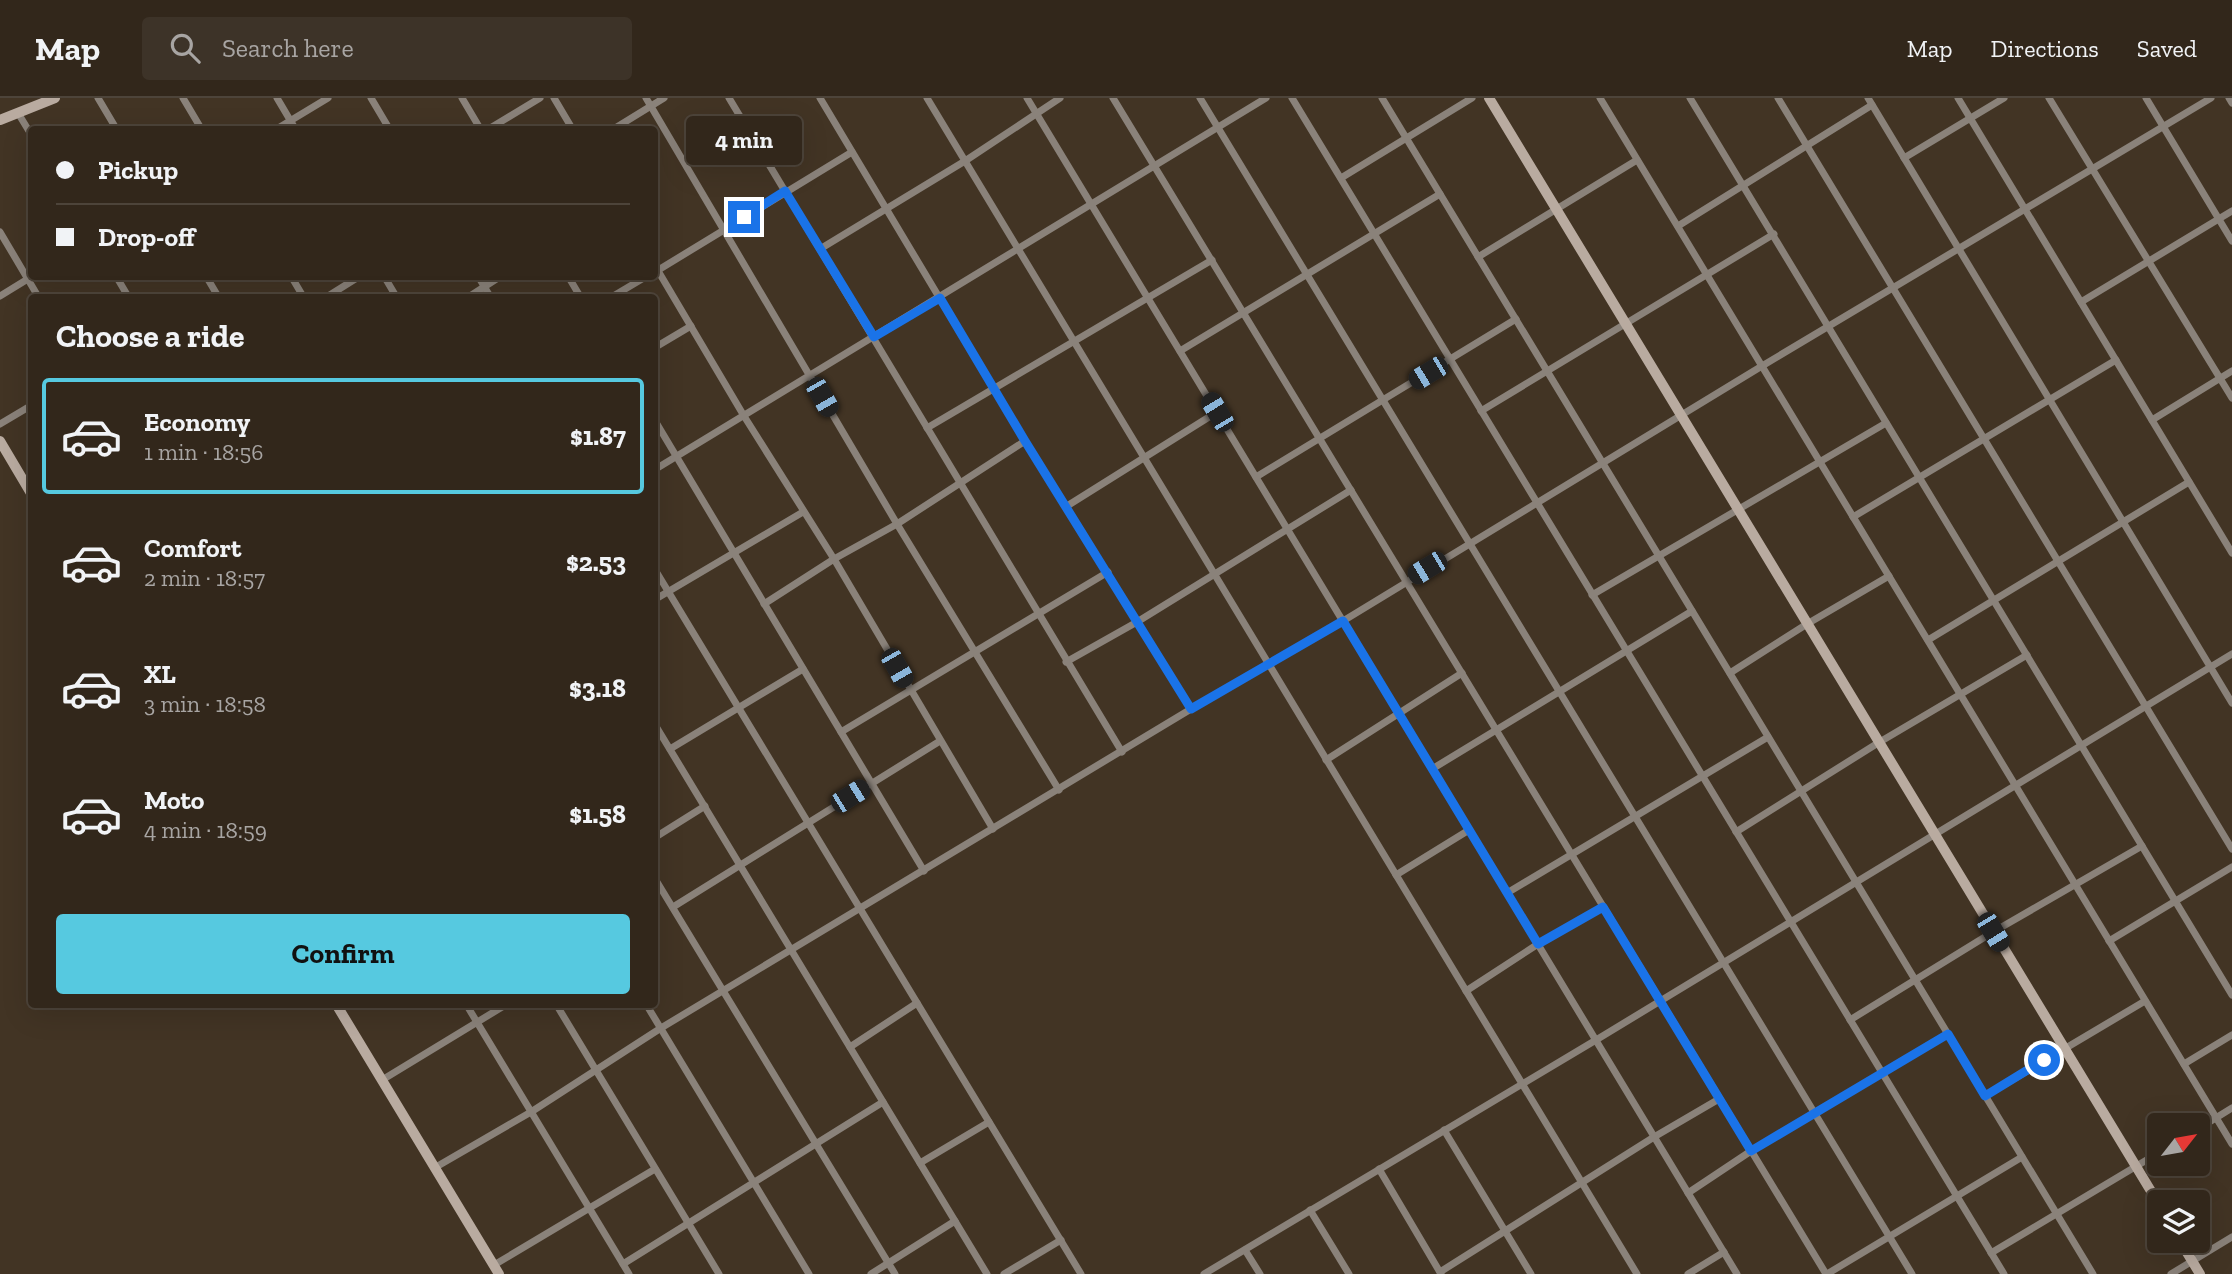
<!DOCTYPE html>
<meta charset="utf-8">
<style>
body{margin:0;font-family:"Zilla Slab",serif;background:#3d3328;color:#f1f3f6;height:100vh;display:flex;flex-direction:column;font-size:26px;white-space:nowrap}
*{box-sizing:border-box;margin:0}
p{font-size:23px;color:#a8a5a3}
.icon{flex:none;width:38px;height:38px;fill:none;stroke:currentColor;stroke-width:2;stroke-linecap:round;stroke-linejoin:round}
.map{position:relative;flex:1;overflow:hidden}
.panel{position:absolute;left:28px;top:196px;width:630px;height:714px;display:flex;flex-direction:column;background:#32271b;border-radius:7px;box-shadow:0 7px 28px #0002,0 0 0 2px #4d443a}
.panel>*{flex:none}
.top-card{position:absolute;left:28px;top:28px;width:630px;height:154px;border-radius:7px;box-shadow:0 7px 28px #0002,0 0 0 2px #4d443a;display:grid;align-content:center;height:154px;padding:0 28px;background:#32271b}
.needle{width:46px;rotate:59deg}
.controls{position:absolute;left:2147px;top:1015px;display:grid;gap:14px}
.controls a{display:grid;place-items:center;width:63px;height:63px;border-radius:7px;background:#32271b;box-shadow:0 7px 28px #0002,0 0 0 2px #4d443a;font-size:35px}
.end{position:absolute;width:32px;height:32px;margin:-16px;border:9px solid #1a73e8;background:#fff;box-shadow:0 0 0 4px #fff}
.from{border-radius:50%}
.bubble{position:absolute;height:49px;border-radius:7px;background:#32271b;box-shadow:0 7px 28px #0002,0 0 0 2px #4d443a;font-size:23px;font-weight:700;line-height:49px;text-align:center}
.car{position:absolute;width:21px;height:42px;margin:-21px -10px;border-radius:9px;box-shadow:0 0 5px 2px #0007;background:linear-gradient(#222 24%,#8ab4d8 0 40%,#222 0 76%,#8ab4d8 0 86%,#222 0)}
.top-card b{display:flex;align-items:center;gap:24px;height:66px;font-size:26px}
.top-card b+b{border-top:2px solid #4d443a}
.top-card i{width:18px;height:18px;background:#f1f3f6}
ul{padding:0;list-style:none}
li{display:flex;align-items:center;gap:21px;height:116px;margin:0 14px 10px;padding:0 14px;border:4px solid transparent;border-radius:7px}
li div{flex:1}
li b{display:block;font-size:26px}
li em{font-style:normal;font-weight:700}
li.selected{border-color:#56c9e0}
li>.icon{width:63px;height:63px;stroke-width:1.5}
h2{padding:0 28px;font-size:32px;line-height:84px}
.button{display:flex;gap:14px;margin-top:auto;padding:14px 28px}
.button a{flex:1;height:80px;border-radius:7px;background:#56c9e0;color:#111;font-size:28px;font-weight:700;line-height:80px;text-align:center}
header{display:flex;align-items:center;gap:42px;box-sizing:border-box;height:98px;padding:0 35px;background:#32271b;border-bottom:2px solid #4d443a}
header strong{font-size:33px}
nav{display:flex;gap:38px;margin-inline-start:auto;font-size:24px}
.search{width:490px;height:63px;background:#3d3328;display:flex;align-items:center;gap:18px;box-sizing:border-box;padding:0 24px;border-radius:7px;color:#a8a5a3;font-size:26px}
.map>svg:first-child{display:block}
.lines{fill:none;stroke-linecap:round;stroke-linejoin:round}
.street{stroke:#8a827a;stroke-width:7}
.secondary{stroke:#b9aba0;stroke-width:10}
.route{stroke:#1a73e8;stroke-width:9}
</style>
<header>
<strong>Map</strong>
<div class="search"><svg class="icon" aria-label="search" viewBox="0 0 24 24"><circle cx="10" cy="10" r="6"/><path d="M15 15l6 6"/></svg>Search here</div>
<nav><a>Map</a><a>Directions</a><a>Saved</a></nav>
</header>
<div class="map">
<svg width="2232" height="1176" viewBox="0 0 2232 1176">
<rect width="100%" height="100%" fill="#423424"/>
<g class="lines">
<g class="street">
<polyline points="98,0 117,32"/>
<polyline points="183,0 202,32"/>
<polyline points="277,0 296,32"/>
<polyline points="371,0 390,32"/>
<polyline points="462,0 481,32"/>
<polyline points="554,0 573,32"/>
<polyline points="646,0 897,426 1059,692"/>
<polyline points="729,0 1122,654"/>
<polyline points="820,0 1025,343 1191,611"/>
<polyline points="927,0 1637,1176"/>
<polyline points="1027,0 1737,1176"/>
<polyline points="1113,0 1826,1176"/>
<polyline points="1200,0 1912,1176"/>
<polyline points="1292,0 2004,1176"/>
<polyline points="1382,0 2093,1176"/>
<polyline points="1600,0 2232,1046"/>
<polyline points="1690,0 2232,897"/>
<polyline points="1778,0 2232,751"/>
<polyline points="1868,0 2232,605"/>
<polyline points="1958,0 2232,455"/>
<polyline points="2049,0 2232,300"/>
<polyline points="2146,0 2232,143"/>
<polyline points="2229,0 2232,5"/>
<polyline points="18,15 32,38"/>
<polyline points="275,32 328,0"/>
<polyline points="487,32 540,0"/>
<polyline points="612,32 664,0"/>
<polyline points="1904,60 2004,0"/>
<polyline points="1341,80 1472,0"/>
<polyline points="1678,128 1872,7"/>
<polyline points="0,134 39,200"/>
<polyline points="820,151 965,63 1060,0"/>
<polyline points="1478,159 1637,62"/>
<polyline points="654,166 744,318 834,461 993,731"/>
<polyline points="655,174 852,54"/>
<polyline points="116,178 129,200"/>
<polyline points="206,178 219,200"/>
<polyline points="291,178 304,200"/>
<polyline points="384,178 397,200"/>
<polyline points="478,178 491,200"/>
<polyline points="568,178 581,200"/>
<polyline points="0,198 31,179"/>
<polyline points="325,200 360,178"/>
<polyline points="467,200 501,178"/>
<polyline points="610,200 647,178"/>
<polyline points="2081,204 2232,113"/>
<polyline points="654,250 691,228"/>
<polyline points="1180,253 1440,96"/>
<polyline points="1481,313 1774,136"/>
<polyline points="654,321 924,773"/>
<polyline points="2152,322 2232,273"/>
<polyline points="0,326 32,307"/>
<polyline points="927,330 1212,162"/>
<polyline points="654,372 1266,0"/>
<polyline points="1256,379 1516,221"/>
<polyline points="1067,408 1217,314"/>
<polyline points="1853,419 2116,262"/>
<polyline points="654,470 1081,1176"/>
<polyline points="1592,497 1886,325"/>
<polyline points="654,502 803,414"/>
<polyline points="764,506 834,461 897,426 1025,343"/>
<polyline points="1928,542 2189,384"/>
<polyline points="1066,564 1137,524 1351,392"/>
<polyline points="1730,575 1807,526 1889,478"/>
<polyline points="654,625 987,1176"/>
<polyline points="841,634 1108,474"/>
<polyline points="670,651 803,571"/>
<polyline points="1326,662 1462,575"/>
<polyline points="1432,671 1692,513"/>
<polyline points="1736,734 1878,645 2027,557"/>
<polyline points="654,740 705,708"/>
<polyline points="1396,777 1469,732"/>
<polyline points="654,779 895,1176"/>
<polyline points="1507,795 1768,639"/>
<polyline points="673,809 940,643"/>
<polyline points="2109,843 2232,769"/>
<polyline points="1466,893 1538,846 1603,809"/>
<polyline points="466,906 629,1176"/>
<polyline points="556,906 719,1176"/>
<polyline points="646,906 809,1176"/>
<polyline points="1850,922 1993,834 2142,748"/>
<polyline points="850,949 917,905"/>
<polyline points="2184,966 2232,937"/>
<polyline points="382,982 507,906"/>
<polyline points="1985,998 2145,903"/>
<polyline points="2198,1031 2232,1010"/>
<polyline points="1444,1032 1531,1176"/>
<polyline points="920,1065 989,1024"/>
<polyline points="436,1069 531,1014 661,930 1191,611 1343,523 1762,268 2211,0"/>
<polyline points="1379,1071 1441,1176"/>
<polyline points="1688,1095 1751,1053 1948,936"/>
<polyline points="1310,1112 1349,1176"/>
<polyline points="1245,1152 1260,1176"/>
<polyline points="1991,1155 2160,1054"/>
<polyline points="623,1166 883,1004"/>
<polyline points="494,1167 655,1071"/>
<polyline points="1440,1174 1654,1039 1719,1001"/>
<polyline points="871,1176 955,1123"/>
<polyline points="1004,1176 1061,1142"/>
<polyline points="1204,1176 1596,942 2232,556"/>
<polyline points="1688,1176 1724,1154"/>
<polyline points="1827,1176 2022,1059"/>
<polyline points="2171,1176 2232,1139"/>
</g>
<g class="secondary">
<polyline points="1489,0 2160,1108"/>
<polyline points="0,22 55,0"/>
<polyline points="0,343 32,397"/>
<polyline points="336,906 499,1176"/>
<polyline points="2180,1143 2200,1176"/>
</g>
</g>
<g class="lines">
<polyline class="route" points="744,119 785,93 874,239 940,200 1025,343 1191,611 1343,523 1538,846 1603,809 1751,1053 1948,936 1985,998 2044,962"/>
</g>
</svg>
<div class="controls">
<a><svg class="needle" viewBox="-14 -14 28 28"><path d="M0-13l5 13h-10z" fill="#e53935"/><path d="M0 13l5-13h-10z" fill="#a8a5a3"/></svg></a>
<a><svg class="icon" aria-label="layers" viewBox="0 0 24 24"><path d="M12 4l9 5-9 5-9-5zM3 14l9 5 9-5"/></svg></a>
</div>
<i class="end from" style="left:2044px;top:962px"></i>
<i class="end" style="left:744px;top:119px"></i>
<div class="bubble" style="left:686px;top:18px;width:116px">4 min</div>
<i class="car" style="left:1428px;top:275px;rotate:239deg"></i>
<i class="car" style="left:822px;top:299px;rotate:150deg"></i>
<i class="car" style="left:1217px;top:314px;rotate:329deg"></i>
<i class="car" style="left:1427px;top:470px;rotate:239deg"></i>
<i class="car" style="left:897px;top:570px;rotate:150deg"></i>
<i class="car" style="left:850px;top:698px;rotate:58deg"></i>
<i class="car" style="left:1993px;top:834px;rotate:149deg"></i>
<div class="top-card">
<b><i class="from"></i>Pickup</b>
<b><i></i>Drop-off</b>
</div>
<section class="panel">
<h2>Choose a ride</h2>
<ul>
<li class="selected"><svg class="icon" aria-label="car" viewBox="0 0 24 24"><path d="M5 17H2v-5l4-1 3-4h7l3 4 3 1v5h-3M9 17h6M6 11h13"/><circle cx="7" cy="17" r="2"/><circle cx="17" cy="17" r="2"/></svg><div><b>Economy</b><p>1 min · 18:56</p></div><em>$1.87</em></li>
<li><svg class="icon" aria-label="car" viewBox="0 0 24 24"><path d="M5 17H2v-5l4-1 3-4h7l3 4 3 1v5h-3M9 17h6M6 11h13"/><circle cx="7" cy="17" r="2"/><circle cx="17" cy="17" r="2"/></svg><div><b>Comfort</b><p>2 min · 18:57</p></div><em>$2.53</em></li>
<li><svg class="icon" aria-label="car" viewBox="0 0 24 24"><path d="M5 17H2v-5l4-1 3-4h7l3 4 3 1v5h-3M9 17h6M6 11h13"/><circle cx="7" cy="17" r="2"/><circle cx="17" cy="17" r="2"/></svg><div><b>XL</b><p>3 min · 18:58</p></div><em>$3.18</em></li>
<li><svg class="icon" aria-label="car" viewBox="0 0 24 24"><path d="M5 17H2v-5l4-1 3-4h7l3 4 3 1v5h-3M9 17h6M6 11h13"/><circle cx="7" cy="17" r="2"/><circle cx="17" cy="17" r="2"/></svg><div><b>Moto</b><p>4 min · 18:59</p></div><em>$1.58</em></li>
</ul>
<div class="button"><a>Confirm</a></div>
</section>
</div>
